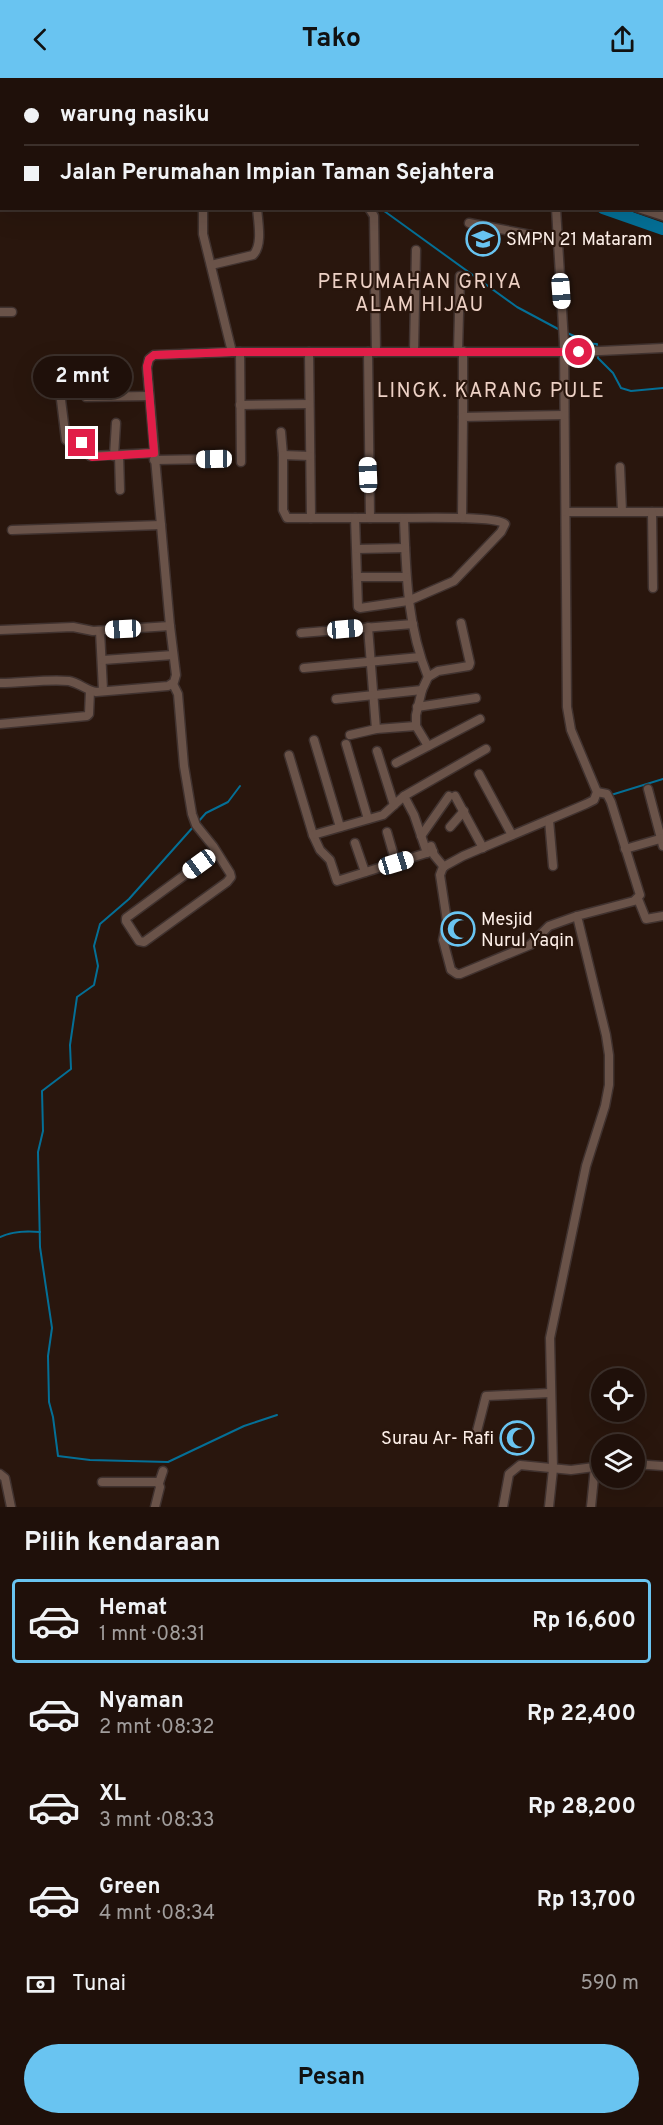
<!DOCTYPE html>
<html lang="id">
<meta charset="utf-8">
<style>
body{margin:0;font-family:Overpass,sans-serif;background:#2c1e18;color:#f1f3f6;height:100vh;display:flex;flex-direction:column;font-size:22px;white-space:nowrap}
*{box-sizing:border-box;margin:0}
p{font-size:20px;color:#a19d9c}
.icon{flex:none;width:33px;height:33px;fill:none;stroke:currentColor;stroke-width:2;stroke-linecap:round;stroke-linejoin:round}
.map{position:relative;height:1429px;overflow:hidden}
.side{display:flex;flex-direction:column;background:#1f100a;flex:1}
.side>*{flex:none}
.guide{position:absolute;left:0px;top:0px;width:663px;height:132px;box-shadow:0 6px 24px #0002,0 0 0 2px #3c302b;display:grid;align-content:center;height:132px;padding:0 24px;background:#1f100a}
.buttons{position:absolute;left:591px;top:1290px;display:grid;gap:12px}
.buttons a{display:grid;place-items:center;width:54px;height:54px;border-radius:50%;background:#1f100a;box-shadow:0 6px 24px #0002,0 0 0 2px #3c302b;font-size:30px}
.end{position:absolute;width:27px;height:27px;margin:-14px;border:8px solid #e11d48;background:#fff;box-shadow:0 0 0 3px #fff}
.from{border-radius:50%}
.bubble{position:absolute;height:42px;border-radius:21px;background:#1f100a;box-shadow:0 6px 24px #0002,0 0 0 2px #3c302b;font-size:20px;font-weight:700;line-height:42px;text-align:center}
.car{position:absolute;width:18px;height:36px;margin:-18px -9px;border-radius:8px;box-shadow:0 0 4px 2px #0007;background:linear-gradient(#fff 24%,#345 0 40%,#fff 0 76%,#345 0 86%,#fff 0)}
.guide b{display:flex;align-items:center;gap:21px;height:57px;font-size:22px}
.guide b+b{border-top:2px solid #3c302b}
.guide i{width:15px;height:15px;background:#f1f3f6}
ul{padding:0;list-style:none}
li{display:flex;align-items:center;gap:18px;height:84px;margin:0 12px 9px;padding:0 12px;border:3px solid transparent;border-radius:6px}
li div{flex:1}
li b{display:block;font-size:22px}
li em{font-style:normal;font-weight:700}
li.active{border-color:#69c4f1}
li>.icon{width:54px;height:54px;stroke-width:1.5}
h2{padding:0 24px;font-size:27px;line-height:72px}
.pay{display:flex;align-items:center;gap:15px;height:66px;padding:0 24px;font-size:22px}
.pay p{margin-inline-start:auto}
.primary-button{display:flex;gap:12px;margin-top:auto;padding:12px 24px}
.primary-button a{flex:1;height:69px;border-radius:36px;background:#69c4f1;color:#111;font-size:24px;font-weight:700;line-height:69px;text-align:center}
header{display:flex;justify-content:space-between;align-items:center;height:78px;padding:0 24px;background:#69c4f1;color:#111;font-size:27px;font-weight:700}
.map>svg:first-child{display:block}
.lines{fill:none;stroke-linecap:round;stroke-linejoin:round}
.stream{stroke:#046f96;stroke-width:2}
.river{stroke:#046f96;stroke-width:12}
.minor-casing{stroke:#40322f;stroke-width:11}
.minor{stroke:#6a5349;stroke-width:8}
.route{stroke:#e11d48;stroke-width:8}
.labels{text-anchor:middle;stroke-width:4.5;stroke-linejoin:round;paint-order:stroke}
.poi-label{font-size:18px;fill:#fef0e9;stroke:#29160d;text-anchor:start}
.neighbourhood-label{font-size:20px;letter-spacing:1.5px;fill:#edd1c5;stroke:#29160d}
</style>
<header><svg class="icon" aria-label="back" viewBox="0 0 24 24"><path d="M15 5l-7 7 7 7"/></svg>Tako<svg class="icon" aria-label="share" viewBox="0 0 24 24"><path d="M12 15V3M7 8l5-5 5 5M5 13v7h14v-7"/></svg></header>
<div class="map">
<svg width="663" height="1429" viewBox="0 0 663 1429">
<rect width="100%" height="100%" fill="#29160d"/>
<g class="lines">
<g class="stream">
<polyline points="368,2 386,0"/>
<polyline points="380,130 517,229 560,252"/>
<polyline points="565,254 574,258 581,265 597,266 597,271"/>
<polyline points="598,276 598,280 613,295 621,310 631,313 663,310"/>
<polyline points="611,717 663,701"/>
<polyline points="198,744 206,735 228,724 240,708"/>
<polyline points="194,748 129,821 100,846 94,868 98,888 94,907 77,919 70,967 71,991 42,1013 43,1053 38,1074 40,1169 52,1250 48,1278 49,1324 53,1339 58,1378 90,1382 168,1384 244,1348 277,1337"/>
<path d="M0,1159C13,1153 26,1153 40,1154"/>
</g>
<g class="river">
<polyline points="364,0 367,2"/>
<polyline points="603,130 663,151"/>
</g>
<g class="minor-casing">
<g id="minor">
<polyline points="143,0 144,2"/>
<polyline points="345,0 353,2"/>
<polyline points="563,2 563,0"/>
<polyline points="0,92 2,92"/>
<polyline points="662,99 663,100"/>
<polyline points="203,130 203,156 232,274"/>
<polyline points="369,130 374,138 376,274"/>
<polyline points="556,130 564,265 567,629 571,652 597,714 594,722 586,726 463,778 443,789 440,797 447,843 443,862 451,892 457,896 460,896 530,867 549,848 577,838"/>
<polyline points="638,130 663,138"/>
<polyline points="469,145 557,162"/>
<path d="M211,187L253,177C263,167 258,144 257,130"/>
<polyline points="0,234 12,234"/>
<polyline points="414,273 416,172"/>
<polyline points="458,273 460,198"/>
<polyline points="463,273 463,339"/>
<polyline points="240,274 241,384"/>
<polyline points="309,274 311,440"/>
<polyline points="60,314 66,362 69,364 80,364 90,378 154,375"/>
<polyline points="86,319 149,318"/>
<polyline points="240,327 309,326"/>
<polyline points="281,354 283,377"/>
<polyline points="119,377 120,412"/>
<polyline points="114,378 116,345"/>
<polyline points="310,378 283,377 283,432 287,440 370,440"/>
<polyline points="154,382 215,381"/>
<polyline points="620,389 622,433"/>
<polyline points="566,434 663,434"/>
<polyline points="652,434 653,510"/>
<path d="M355,440L358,529L360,530L408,523L454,503L501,454L505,446C495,436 391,441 370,440L368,274"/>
<polyline points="462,440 463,339 564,337"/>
<path d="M404,441C406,495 407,548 428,599"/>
<polyline points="12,452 161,447"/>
<polyline points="357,471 405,470"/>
<polyline points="357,499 406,499"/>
<polyline points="368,549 376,651"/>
<polyline points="0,552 73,549 93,553 170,548"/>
<polyline points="100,553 103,612"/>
<polyline points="301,555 413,546"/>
<polyline points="103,582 173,577"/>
<polyline points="304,590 420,579"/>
<path d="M0,605C22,605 47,601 69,603C79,605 86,612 96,614L168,608L174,604L176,597L170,548L147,290L149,281L154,277L232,274H579L663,270"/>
<polyline points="173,606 178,616 184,688 192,736 196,747 213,768 230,795 231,799 227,804 144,864 139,863 126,843 126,840 216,774"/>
<polyline points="336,621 422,612"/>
<polyline points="417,629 476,620"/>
<polyline points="0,646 87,638 89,636 90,613"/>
<polyline points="350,657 376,651 416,648"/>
<polyline points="314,662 340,749"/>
<polyline points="346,666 368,741"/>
<polyline points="428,668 416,648 416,637 422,612 428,599 438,593 469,588 470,585 461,545"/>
<polyline points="377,673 394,727"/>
<polyline points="289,677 313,757 320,772 330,782 337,803 433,773"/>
<polyline points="396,685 480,641"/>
<polyline points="479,696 512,757"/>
<polyline points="648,711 663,768"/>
<polyline points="404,718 414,737 427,775"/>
<polyline points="455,718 483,770"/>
<polyline points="549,742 553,788"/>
<polyline points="450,749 464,733"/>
<polyline points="387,754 396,785"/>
<polyline points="313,757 383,737 404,718 486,671"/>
<polyline points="421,758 449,718"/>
<polyline points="355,765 365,794"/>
<polyline points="431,768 434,777 444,789"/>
<polyline points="625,771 663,760"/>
<polyline points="638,821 646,841 663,838"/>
<polyline points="476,1357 486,1318 550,1315"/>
<polyline points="634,1386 663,1388"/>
<polyline points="0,1396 5,1400 11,1429"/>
<polyline points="102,1404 158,1404 160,1409 155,1429"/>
<polyline points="159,1405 163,1393"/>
<polyline points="503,1429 509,1396 520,1387 571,1392 602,1388"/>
<polyline points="549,1429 553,1391 550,1260 586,1088 605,1028 609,1007 609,977 606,957 577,838 634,823 640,817 611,724 607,716 597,714"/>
<polyline points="591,1429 595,1389"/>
</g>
</g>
<use href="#minor" class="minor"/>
</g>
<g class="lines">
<polyline class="route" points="82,365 89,377 92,379 154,375 147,288 149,281 154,277 232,274 579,274"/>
</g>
<defs>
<g id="school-ring" transform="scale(1.725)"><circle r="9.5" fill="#29160d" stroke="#69c4f1" stroke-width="1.5"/><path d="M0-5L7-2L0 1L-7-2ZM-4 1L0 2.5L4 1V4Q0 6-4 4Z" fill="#69c4f1"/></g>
<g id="mosque-ring" transform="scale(1.725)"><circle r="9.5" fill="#29160d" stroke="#69c4f1" stroke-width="1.5"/><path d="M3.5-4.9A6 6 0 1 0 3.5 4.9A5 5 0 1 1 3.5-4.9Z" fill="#69c4f1"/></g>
</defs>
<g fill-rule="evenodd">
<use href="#school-ring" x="483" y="161"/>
<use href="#mosque-ring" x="458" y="851"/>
<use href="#mosque-ring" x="517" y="1360"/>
</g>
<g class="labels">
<g class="poi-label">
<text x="506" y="167">SMPN 21 Mataram</text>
<text x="481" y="847">Mesjid<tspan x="481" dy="21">Nurul Yaqin</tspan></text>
<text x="494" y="1366" text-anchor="end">Surau Ar- Rafi</text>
</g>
<g class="neighbourhood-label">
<text x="420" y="210">PERUMAHAN GRIYA<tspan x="420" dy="23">ALAM HIJAU</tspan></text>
<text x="491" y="319">LINGK. KARANG PULE</text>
</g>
</g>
</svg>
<div class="buttons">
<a><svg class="icon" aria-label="locate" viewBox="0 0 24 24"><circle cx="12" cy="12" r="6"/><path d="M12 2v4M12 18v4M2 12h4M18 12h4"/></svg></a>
<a><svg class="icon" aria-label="layers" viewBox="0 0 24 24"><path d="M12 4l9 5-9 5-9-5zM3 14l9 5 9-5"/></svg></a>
</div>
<i class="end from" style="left:579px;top:274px"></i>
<i class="end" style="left:82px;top:365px"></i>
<div class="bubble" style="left:33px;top:278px;width:99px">2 mnt</div>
<i class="car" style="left:561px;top:213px;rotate:176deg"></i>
<i class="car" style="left:214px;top:381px;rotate:269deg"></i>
<i class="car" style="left:368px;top:397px;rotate:358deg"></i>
<i class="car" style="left:123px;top:551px;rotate:267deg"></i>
<i class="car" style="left:345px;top:551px;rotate:85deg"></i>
<i class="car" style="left:396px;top:785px;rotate:73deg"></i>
<i class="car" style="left:199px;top:786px;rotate:234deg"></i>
<div class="guide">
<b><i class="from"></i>warung nasiku</b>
<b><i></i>Jalan Perumahan Impian Taman Sejahtera</b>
</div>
</div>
<section class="side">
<h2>Pilih kendaraan</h2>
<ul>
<li class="active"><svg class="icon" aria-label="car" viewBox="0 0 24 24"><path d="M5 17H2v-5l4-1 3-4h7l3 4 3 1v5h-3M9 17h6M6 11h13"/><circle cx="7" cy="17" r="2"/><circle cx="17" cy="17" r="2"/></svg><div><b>Hemat</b><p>1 mnt · 08:31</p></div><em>Rp 16,600</em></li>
<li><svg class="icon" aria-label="car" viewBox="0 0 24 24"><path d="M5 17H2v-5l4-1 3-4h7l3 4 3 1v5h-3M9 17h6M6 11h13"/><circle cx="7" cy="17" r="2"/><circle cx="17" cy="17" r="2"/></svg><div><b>Nyaman</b><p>2 mnt · 08:32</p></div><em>Rp 22,400</em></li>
<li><svg class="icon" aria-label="car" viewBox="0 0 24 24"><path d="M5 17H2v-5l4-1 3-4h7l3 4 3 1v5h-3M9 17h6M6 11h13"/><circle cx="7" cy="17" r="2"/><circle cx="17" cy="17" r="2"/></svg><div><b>XL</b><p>3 mnt · 08:33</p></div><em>Rp 28,200</em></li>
<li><svg class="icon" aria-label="car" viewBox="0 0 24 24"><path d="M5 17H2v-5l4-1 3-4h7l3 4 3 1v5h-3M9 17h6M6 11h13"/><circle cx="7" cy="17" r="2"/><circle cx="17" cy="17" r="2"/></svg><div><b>Green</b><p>4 mnt · 08:34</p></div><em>Rp 13,700</em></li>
</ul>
<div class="pay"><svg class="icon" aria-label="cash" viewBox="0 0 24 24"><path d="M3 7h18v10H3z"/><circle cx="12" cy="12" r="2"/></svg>Tunai<p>590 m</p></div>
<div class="primary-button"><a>Pesan</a></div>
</section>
